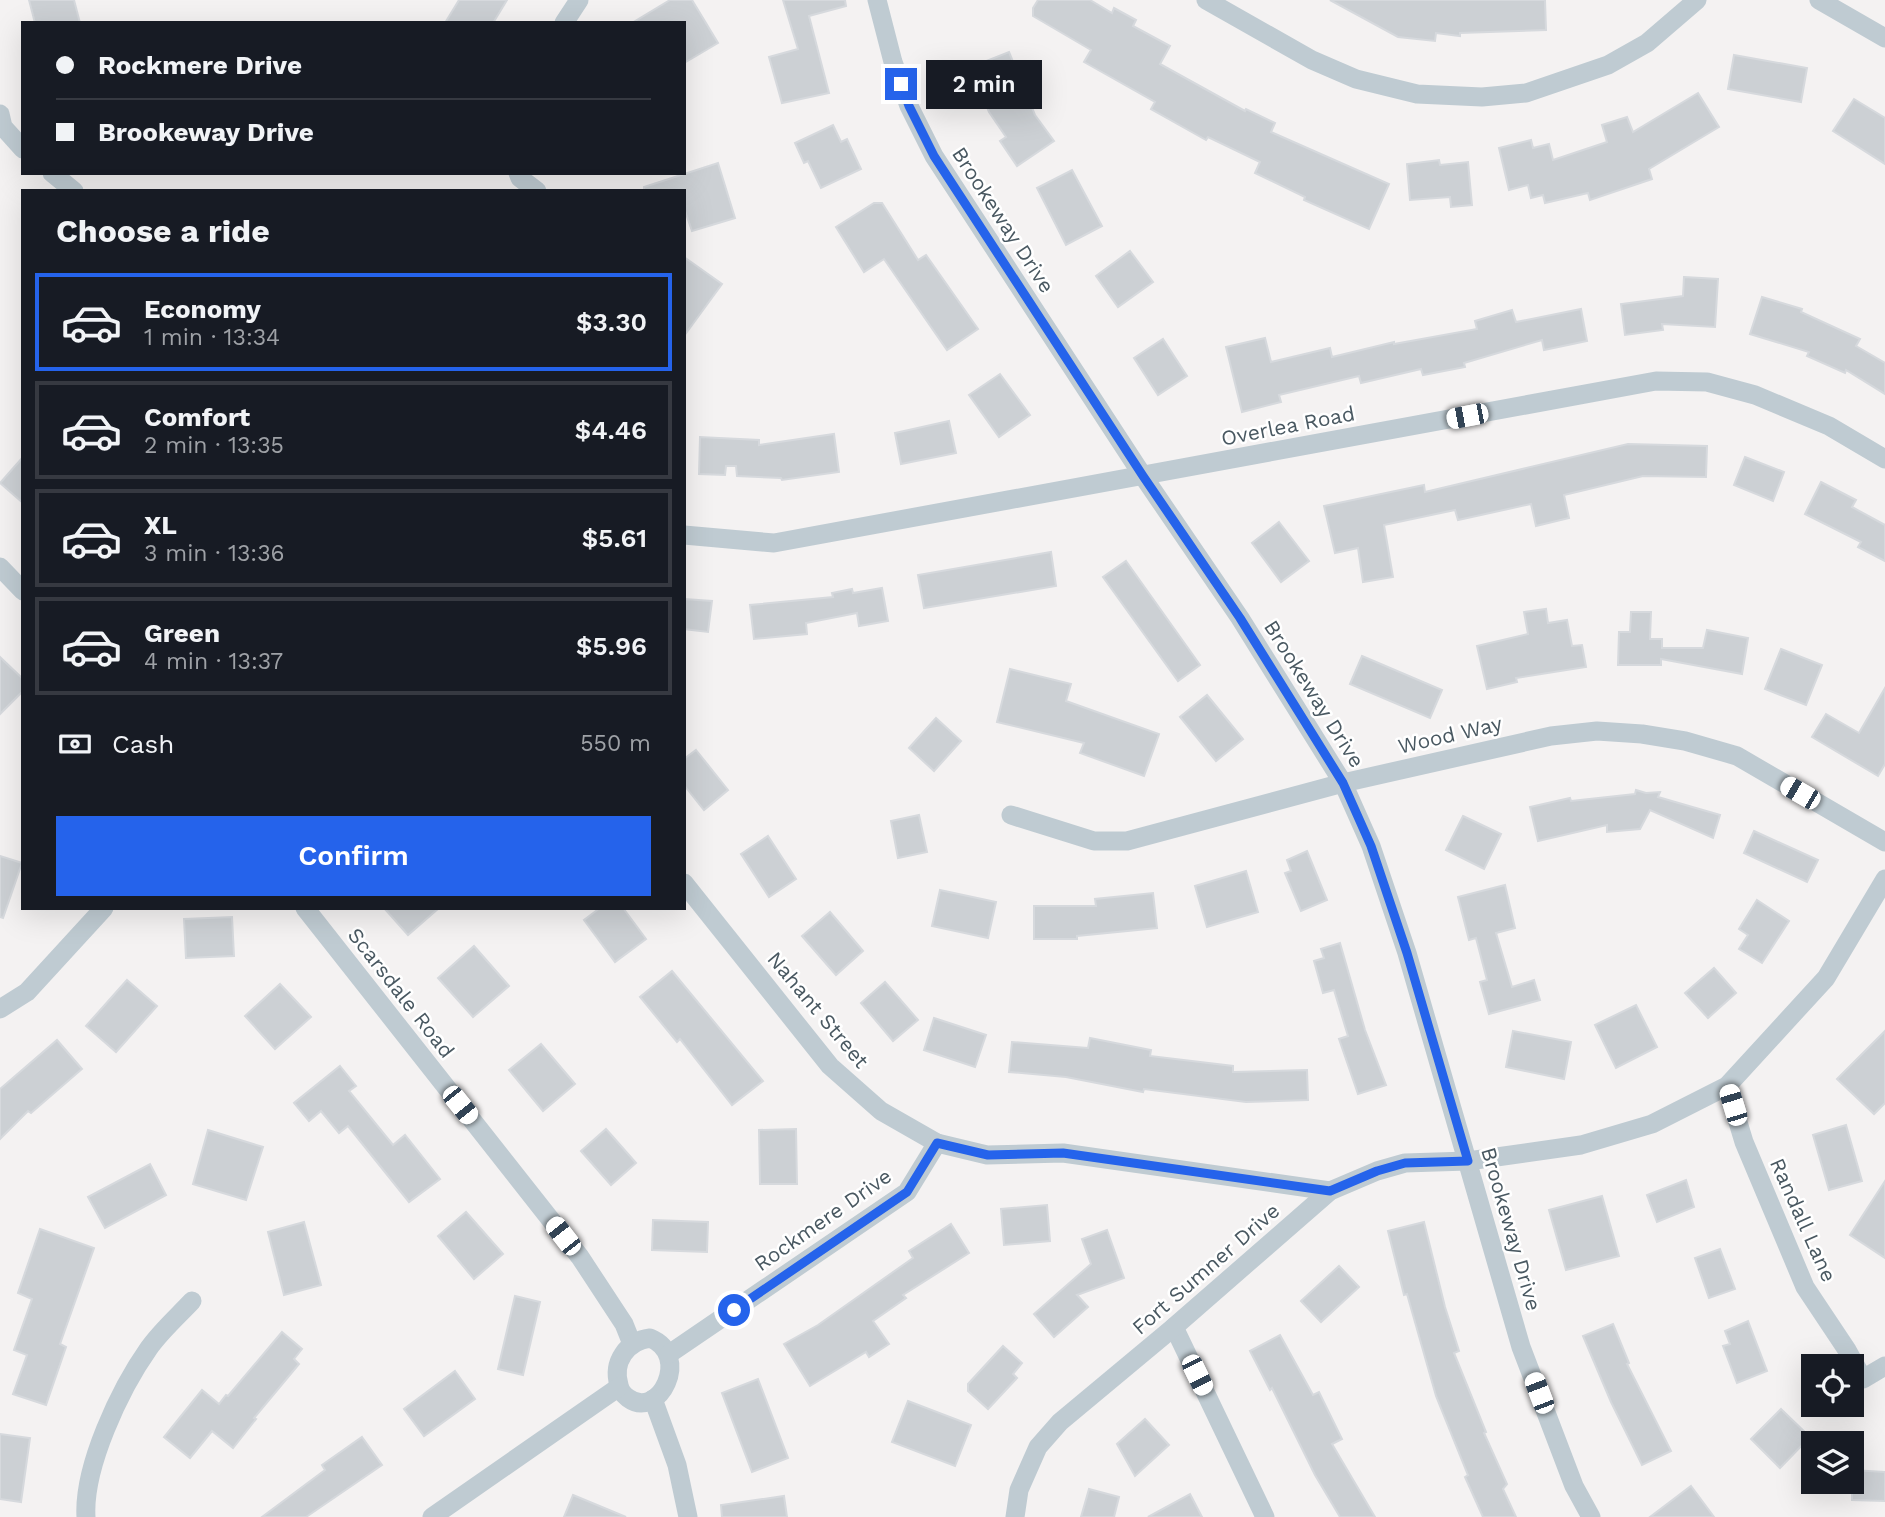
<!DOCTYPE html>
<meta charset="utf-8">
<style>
body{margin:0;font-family:"Work Sans",sans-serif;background:#20242c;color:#f1f3f6;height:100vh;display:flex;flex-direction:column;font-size:26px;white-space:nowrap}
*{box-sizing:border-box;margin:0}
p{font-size:23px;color:#9ea1a6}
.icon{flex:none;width:38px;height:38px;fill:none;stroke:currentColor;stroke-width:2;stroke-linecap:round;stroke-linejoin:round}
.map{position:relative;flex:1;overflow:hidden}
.panel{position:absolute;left:21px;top:189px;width:665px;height:721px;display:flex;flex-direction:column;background:#171b24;border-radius:0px;box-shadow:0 7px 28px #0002}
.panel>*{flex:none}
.guide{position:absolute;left:21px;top:21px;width:665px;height:154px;border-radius:0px;box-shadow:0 7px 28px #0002;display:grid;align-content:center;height:154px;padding:0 35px;background:#171b24}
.controls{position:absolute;left:1801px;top:1354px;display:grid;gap:14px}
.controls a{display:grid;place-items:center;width:63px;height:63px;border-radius:0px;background:#171b24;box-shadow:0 7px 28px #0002;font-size:35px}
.end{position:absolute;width:32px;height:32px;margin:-16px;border:9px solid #2563eb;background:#fff;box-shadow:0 0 0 4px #fff}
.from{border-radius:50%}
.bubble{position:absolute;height:49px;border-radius:0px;background:#171b24;box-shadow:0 7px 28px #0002;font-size:23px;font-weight:600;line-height:49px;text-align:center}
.car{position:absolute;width:21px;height:42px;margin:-21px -10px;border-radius:9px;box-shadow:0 0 5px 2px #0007;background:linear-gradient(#fff 24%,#345 0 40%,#fff 0 76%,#345 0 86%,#fff 0)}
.guide b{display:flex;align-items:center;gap:24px;height:66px;font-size:26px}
.guide b+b{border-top:2px solid #363941}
.guide i{width:18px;height:18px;background:#f1f3f6}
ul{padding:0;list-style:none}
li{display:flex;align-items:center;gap:21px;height:98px;margin:0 14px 10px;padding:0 21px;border:4px solid #363941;border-radius:0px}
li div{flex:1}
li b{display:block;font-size:26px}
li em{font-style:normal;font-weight:600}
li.active{border-color:#2563eb}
li>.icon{width:63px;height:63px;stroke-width:1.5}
h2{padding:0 35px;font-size:32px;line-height:84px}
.pay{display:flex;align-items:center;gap:18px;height:77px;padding:0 35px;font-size:26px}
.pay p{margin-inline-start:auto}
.cta{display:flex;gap:14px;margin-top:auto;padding:14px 35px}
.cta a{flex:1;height:80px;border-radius:0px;background:#2563eb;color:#fff;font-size:28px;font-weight:600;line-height:80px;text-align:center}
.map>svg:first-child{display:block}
.building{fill:#ccd0d4;stroke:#d6d9dd;stroke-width:2}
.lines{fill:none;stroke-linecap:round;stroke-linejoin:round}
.street{stroke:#bfcbd2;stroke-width:19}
.route{stroke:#2563eb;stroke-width:9}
.labels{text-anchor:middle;stroke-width:5;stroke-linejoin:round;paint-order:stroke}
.street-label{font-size:21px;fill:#495861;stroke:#fff}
</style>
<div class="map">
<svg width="1885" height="1517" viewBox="0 0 1885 1517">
<rect width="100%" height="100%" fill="#f4f2f2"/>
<g class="building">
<polygon points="29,0 74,0 80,23 35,23"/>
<polygon points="459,0 507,0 493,23 445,23"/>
<polygon points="670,0 692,0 718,43 684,63 684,23 632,23"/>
<polygon points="783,0 845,0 846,6 809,16 829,93 782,103 769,57 798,49"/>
<polygon points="1038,0 1090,0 1112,13 1114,8 1136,20 1133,26 1170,46 1160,64 1245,111 1246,109 1275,123 1271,132 1389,184 1369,229 1304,200 1305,197 1255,173 1260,162 1208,137 1206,140 1151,109 1155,102 1084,62 1091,50 1033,16 1033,8"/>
<polygon points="1330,0 1545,0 1546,30 1460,33 1460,36 1436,33 1435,41 1398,37"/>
<polygon points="1009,52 1035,115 1054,141 1017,166 1000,141 1006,137 989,112 971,67"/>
<polygon points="1734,55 1807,68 1801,102 1728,89"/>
<polygon points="1698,93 1719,127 1649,169 1652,179 1590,200 1588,193 1545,203 1543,195 1531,198 1528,185 1509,190 1499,148 1531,140 1533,148 1549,144 1553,160 1607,142 1602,125 1627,117 1633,132"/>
<polygon points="1854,99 1885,118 1885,164 1833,131"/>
<polygon points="833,125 841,142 847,139 861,169 821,188 808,161 804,163 795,143"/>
<polygon points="1439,160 1440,165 1468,162 1472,205 1451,207 1450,197 1410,200 1407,164"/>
<polygon points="718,163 735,218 692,231 684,208 684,191 644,191 644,187"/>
<polygon points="1072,170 1102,226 1066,245 1037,188"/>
<polygon points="874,203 882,203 918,260 926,255 978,329 947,350 884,259 864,272 836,227"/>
<polygon points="1130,251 1153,282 1118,307 1096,276"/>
<polygon points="684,257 722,284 684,336"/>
<polygon points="1684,277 1718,279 1715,327 1662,324 1663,330 1625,335 1621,304 1683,296"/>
<polygon points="1762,297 1802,309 1801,312 1860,339 1856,346 1885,363 1885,394 1846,370 1845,373 1807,356 1809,352 1750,334"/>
<polygon points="1581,309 1587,341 1544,350 1542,340 1464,363 1465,367 1423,375 1421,369 1361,383 1359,376 1279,395 1281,402 1242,412 1226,347 1265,338 1271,362 1330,348 1332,357 1394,342 1394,344 1477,329 1475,321 1512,310 1516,322"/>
<polygon points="1163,339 1187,376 1158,395 1134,358"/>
<polygon points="1000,374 1030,415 999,437 969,395"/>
<polygon points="949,421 956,453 901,464 895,433"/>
<polygon points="834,434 839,472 782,480 781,478 737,476 736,466 726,466 725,475 699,474 700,437 759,440 759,445"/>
<polygon points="1628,444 1707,446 1706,477 1643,476 1564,495 1569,518 1536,526 1531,504 1458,520 1455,510 1384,525 1393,577 1363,582 1358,548 1335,553 1324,506 1424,485 1425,492"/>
<polygon points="23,457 23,503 0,483"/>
<polygon points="1745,457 1784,472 1773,501 1734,485"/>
<polygon points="1821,482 1856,500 1852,507 1885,525 1885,561 1858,547 1861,542 1805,514"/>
<polygon points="1279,522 1309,561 1281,582 1252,543"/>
<polygon points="1051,552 1056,586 924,608 918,575"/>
<polygon points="1126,561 1200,665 1178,681 1103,577"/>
<polygon points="882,588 888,621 859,626 857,613 806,623 807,634 754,639 750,605 833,597 832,593 852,589 853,593"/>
<polygon points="684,599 712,601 708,632 684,629"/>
<polygon points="1546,609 1548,623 1567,620 1572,646 1582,645 1586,667 1516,678 1517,682 1487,689 1477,646 1528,634 1524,612"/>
<polygon points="1631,612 1651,612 1650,639 1662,639 1662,648 1703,648 1707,630 1748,638 1742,674 1661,659 1661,665 1618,665 1619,632 1630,632"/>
<polygon points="1781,649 1822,665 1806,705 1765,689"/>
<polygon points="1362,656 1442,690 1430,718 1350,684"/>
<polygon points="0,657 23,679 23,691 0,714"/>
<polygon points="1010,669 1071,684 1066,701 1159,734 1144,776 1080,753 1084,743 997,722"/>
<polygon points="1885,688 1885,764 1878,776 1812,737 1826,714 1859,733"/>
<polygon points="1207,695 1243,739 1216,761 1180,717"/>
<polygon points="936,718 961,741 934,771 909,748"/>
<polygon points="696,750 728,790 704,810 684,785 684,759"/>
<polygon points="1636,790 1646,793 1660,792 1658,797 1720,815 1713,838 1650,810 1640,829 1607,832 1607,825 1538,841 1530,807 1570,798 1571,801 1635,794"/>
<polygon points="919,815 927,852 898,858 891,821"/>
<polygon points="1463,816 1501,834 1484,869 1446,850"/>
<polygon points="1754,831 1818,860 1807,882 1744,853"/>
<polygon points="768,836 796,879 769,897 741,854"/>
<polygon points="1307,851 1327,900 1301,911 1285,873 1291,871 1287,860"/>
<polygon points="0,856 22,863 3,918 0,917"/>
<polygon points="1246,871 1258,912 1207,927 1195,886"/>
<polygon points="1505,885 1515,928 1496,933 1512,987 1534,980 1540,1000 1489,1014 1480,982 1487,980 1476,938 1469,940 1458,897"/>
<polygon points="940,890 996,902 988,938 932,926"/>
<polygon points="1153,893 1157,928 1077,936 1077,939 1034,939 1034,906 1096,906 1095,899"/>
<polygon points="1757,900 1789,921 1762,963 1739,949 1748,935 1739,929"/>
<polygon points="384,908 439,908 408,935"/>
<polygon points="600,908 623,908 646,939 615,962 584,920"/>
<polygon points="830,912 863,951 836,975 802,936"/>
<polygon points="232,917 234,956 186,958 184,919"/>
<polygon points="1340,943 1365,1030 1386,1085 1358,1094 1339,1039 1348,1036 1334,990 1323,993 1314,961 1324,958 1321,949"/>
<polygon points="474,946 509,986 473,1017 438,978"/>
<polygon points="1714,968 1736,993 1708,1018 1685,993"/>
<polygon points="672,971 763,1081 732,1105 680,1039 677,1042 640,997"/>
<polygon points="127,980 157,1006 116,1052 86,1026"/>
<polygon points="885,982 918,1020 893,1041 861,1003"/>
<polygon points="280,984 311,1017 275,1049 245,1016"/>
<polygon points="1636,1005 1657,1047 1616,1068 1595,1025"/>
<polygon points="934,1018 986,1035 975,1067 924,1050"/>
<polygon points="1513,1031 1571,1042 1564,1079 1506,1067"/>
<polygon points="1885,1031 1885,1103 1874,1114 1837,1079"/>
<polygon points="1090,1038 1151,1050 1150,1056 1233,1066 1233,1072 1307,1070 1308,1100 1246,1102 1144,1089 1143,1092 1066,1077 1009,1072 1012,1042 1088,1048"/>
<polygon points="57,1040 82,1069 31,1113 28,1111 0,1139 0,1089"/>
<polygon points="541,1044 575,1084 543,1111 509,1070"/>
<polygon points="340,1066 356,1086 349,1091 393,1145 405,1135 440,1179 409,1202 348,1126 339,1133 321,1111 309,1121 294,1103"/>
<polygon points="1846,1125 1862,1181 1829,1190 1813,1135"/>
<polygon points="606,1129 636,1163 611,1185 581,1151"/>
<polygon points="796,1129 797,1184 760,1184 759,1130"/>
<polygon points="208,1130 263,1147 246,1200 193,1184"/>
<polygon points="150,1164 166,1195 105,1228 88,1197"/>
<polygon points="1686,1180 1694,1207 1657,1222 1647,1195"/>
<polygon points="1885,1181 1885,1258 1850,1235"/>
<polygon points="1602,1196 1619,1256 1566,1270 1549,1210"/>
<polygon points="1047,1205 1050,1241 1004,1245 1001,1209"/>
<polygon points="466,1212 503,1254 474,1279 438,1236"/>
<polygon points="653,1220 708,1222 707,1252 652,1250"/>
<polygon points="304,1222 321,1285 284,1295 268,1232"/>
<polygon points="1424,1222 1445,1307 1459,1351 1454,1353 1486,1432 1484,1433 1507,1484 1503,1489 1516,1517 1483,1517 1465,1477 1468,1475 1436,1396 1407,1294 1404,1295 1388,1231"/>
<polygon points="951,1224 969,1253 903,1295 906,1298 873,1321 889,1344 869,1357 866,1352 810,1386 784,1344 818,1325 913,1258 909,1251"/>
<polygon points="40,1229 94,1248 60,1344 66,1347 46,1405 13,1394 27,1355 14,1350 32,1299 18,1293"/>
<polygon points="1107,1230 1124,1278 1077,1295 1088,1307 1054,1337 1034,1314 1091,1264 1082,1239"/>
<polygon points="1720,1249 1735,1289 1709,1298 1695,1258"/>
<polygon points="1339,1266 1359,1287 1321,1322 1301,1301"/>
<polygon points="515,1296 540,1302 523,1375 498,1369"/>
<polygon points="1748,1321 1767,1371 1737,1383 1723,1346 1730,1344 1725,1331"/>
<polygon points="1613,1324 1629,1363 1627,1364 1671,1451 1642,1465 1611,1402 1583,1336"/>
<polygon points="282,1332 302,1349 294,1359 299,1364 254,1418 256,1419 233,1448 212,1431 190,1458 164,1437 202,1390 219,1404 226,1395 228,1396"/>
<polygon points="1280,1335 1313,1395 1319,1392 1342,1439 1332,1444 1375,1517 1340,1517 1315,1475 1272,1388 1270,1390 1250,1351"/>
<polygon points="1003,1346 1022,1363 1013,1374 1017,1378 988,1409 968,1391 968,1384"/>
<polygon points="455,1371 475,1399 424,1436 404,1409"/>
<polygon points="758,1379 788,1458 752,1472 722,1393"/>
<polygon points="908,1401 971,1425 955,1466 892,1442"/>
<polygon points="1781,1409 1810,1437 1780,1468 1751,1439"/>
<polygon points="1145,1419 1169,1445 1135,1476 1117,1444"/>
<polygon points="0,1434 30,1438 21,1502 0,1499"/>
<polygon points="362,1437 382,1465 306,1517 262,1517 325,1470 322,1465"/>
<polygon points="1852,1470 1885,1472 1885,1501 1852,1500"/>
<polygon points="1691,1486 1714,1517 1650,1517"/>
<polygon points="1089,1489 1119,1497 1114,1517 1081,1517"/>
<polygon points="1190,1494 1202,1517 1148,1517"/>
<polygon points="573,1495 626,1517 564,1517"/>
<polygon points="784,1496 787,1517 722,1517 721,1505"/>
</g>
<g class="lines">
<g class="street">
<polyline points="877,0 893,62 909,106 934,156 1143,476 1240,618 1343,783 1371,846 1407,953 1521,1347 1574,1486 1591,1517"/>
<polyline points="1206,0 1312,60 1356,79 1417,94 1482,97 1526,93 1608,65 1647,43 1697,0"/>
<polyline points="1819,0 1885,38"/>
<polyline points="564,23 579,0"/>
<polyline points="0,114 3,127 23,149"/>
<polyline points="52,173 74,191"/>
<polyline points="518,173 520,178 537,191"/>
<polyline points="684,535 774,543 1656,381 1707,382 1755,395 1829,426 1885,459"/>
<polyline points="0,567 23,591"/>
<polyline points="1011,815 1094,841 1127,841 1343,783 1551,736 1597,731 1642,734 1685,741 1737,756 1885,842"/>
<polyline points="684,883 830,1066 881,1111 937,1143"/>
<polyline points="305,908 580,1257 624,1324 632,1344"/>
<polyline points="0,1009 27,992 104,908"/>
<polyline points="1727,1086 1744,1142 1805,1287 1847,1350 1863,1379 1885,1366"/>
<polyline points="1174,1327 1265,1517"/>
<path d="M650,1338C692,1355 659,1421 628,1398C624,1395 620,1391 619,1385C612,1362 627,1341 650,1338Z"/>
<polyline points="669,1354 907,1192 937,1143 987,1155 1063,1153 1330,1191"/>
<polyline points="653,1399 677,1465 688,1517"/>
<path d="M86,1517C83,1467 120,1389 149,1348C161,1331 178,1316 192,1301"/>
<polyline points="432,1517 619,1387"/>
<polyline points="1015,1517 1019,1490 1038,1447 1060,1422 1174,1327 1330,1191 1377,1171 1405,1163 1468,1161 1581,1145 1652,1124 1727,1086 1826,978 1885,879"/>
</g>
</g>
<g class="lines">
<polyline class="route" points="734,1310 907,1192 937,1143 988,1155 1063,1153 1330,1191 1377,1171 1405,1163 1468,1161 1407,953 1371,846 1343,783 1240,618 1143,476 934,156 909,106 901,84"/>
</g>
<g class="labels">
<g class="street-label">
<text transform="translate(1003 220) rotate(57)" y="7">Brookeway Drive</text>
<text transform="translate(1288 426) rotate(-11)" y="7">Overlea Road</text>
<text transform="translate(1314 694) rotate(58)" y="7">Brookeway Drive</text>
<text transform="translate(1450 735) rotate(-13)" y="7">Wood Way</text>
<text transform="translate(401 993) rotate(52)" y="7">Scarsdale Road</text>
<text transform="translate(818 1010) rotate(50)" y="7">Nahant Street</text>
<text transform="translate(823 1220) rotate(-35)" y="7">Rockmere Drive</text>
<text transform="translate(1803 1220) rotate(66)" y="7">Randall Lane</text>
<text transform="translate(1511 1229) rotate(74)" y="7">Brookeway Drive</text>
<text transform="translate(1206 1269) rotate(-41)" y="7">Fort Sumner Drive</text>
</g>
</g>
</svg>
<div class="controls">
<a><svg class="icon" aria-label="locate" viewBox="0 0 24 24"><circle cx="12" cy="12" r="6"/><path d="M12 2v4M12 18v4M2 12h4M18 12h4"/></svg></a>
<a><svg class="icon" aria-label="layers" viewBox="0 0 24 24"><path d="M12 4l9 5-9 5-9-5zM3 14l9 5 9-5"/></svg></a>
</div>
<i class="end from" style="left:734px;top:1310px"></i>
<i class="end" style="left:901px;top:84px"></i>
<div class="bubble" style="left:926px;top:60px;width:116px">2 min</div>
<i class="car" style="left:1467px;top:416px;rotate:259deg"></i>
<i class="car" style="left:1800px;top:793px;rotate:300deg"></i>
<i class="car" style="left:460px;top:1105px;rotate:141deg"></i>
<i class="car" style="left:1733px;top:1105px;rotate:343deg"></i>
<i class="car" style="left:563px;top:1236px;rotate:322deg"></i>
<i class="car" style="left:1197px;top:1375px;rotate:154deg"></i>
<i class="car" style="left:1539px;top:1393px;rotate:339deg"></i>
<div class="guide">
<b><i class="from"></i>Rockmere Drive</b>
<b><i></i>Brookeway Drive</b>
</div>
<section class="panel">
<h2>Choose a ride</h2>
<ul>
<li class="active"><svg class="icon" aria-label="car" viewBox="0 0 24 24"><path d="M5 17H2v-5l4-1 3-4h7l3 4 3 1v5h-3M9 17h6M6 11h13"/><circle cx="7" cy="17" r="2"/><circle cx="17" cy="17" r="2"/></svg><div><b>Economy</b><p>1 min · 13:34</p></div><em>$3.30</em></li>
<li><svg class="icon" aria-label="car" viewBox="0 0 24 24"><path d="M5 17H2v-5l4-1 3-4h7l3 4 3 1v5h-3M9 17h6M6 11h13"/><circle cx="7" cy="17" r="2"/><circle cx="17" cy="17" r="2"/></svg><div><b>Comfort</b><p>2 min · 13:35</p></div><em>$4.46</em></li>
<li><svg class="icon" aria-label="car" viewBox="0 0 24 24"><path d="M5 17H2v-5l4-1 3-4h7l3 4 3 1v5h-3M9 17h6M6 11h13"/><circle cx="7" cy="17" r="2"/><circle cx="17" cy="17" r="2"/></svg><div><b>XL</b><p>3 min · 13:36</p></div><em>$5.61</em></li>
<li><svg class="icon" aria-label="car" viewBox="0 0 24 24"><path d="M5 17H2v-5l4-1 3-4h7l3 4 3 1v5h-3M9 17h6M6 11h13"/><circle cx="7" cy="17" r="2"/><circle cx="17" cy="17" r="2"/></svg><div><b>Green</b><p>4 min · 13:37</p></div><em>$5.96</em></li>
</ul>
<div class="pay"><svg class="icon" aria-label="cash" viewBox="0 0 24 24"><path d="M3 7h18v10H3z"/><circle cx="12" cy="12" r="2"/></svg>Cash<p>550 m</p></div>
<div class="cta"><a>Confirm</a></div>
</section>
</div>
